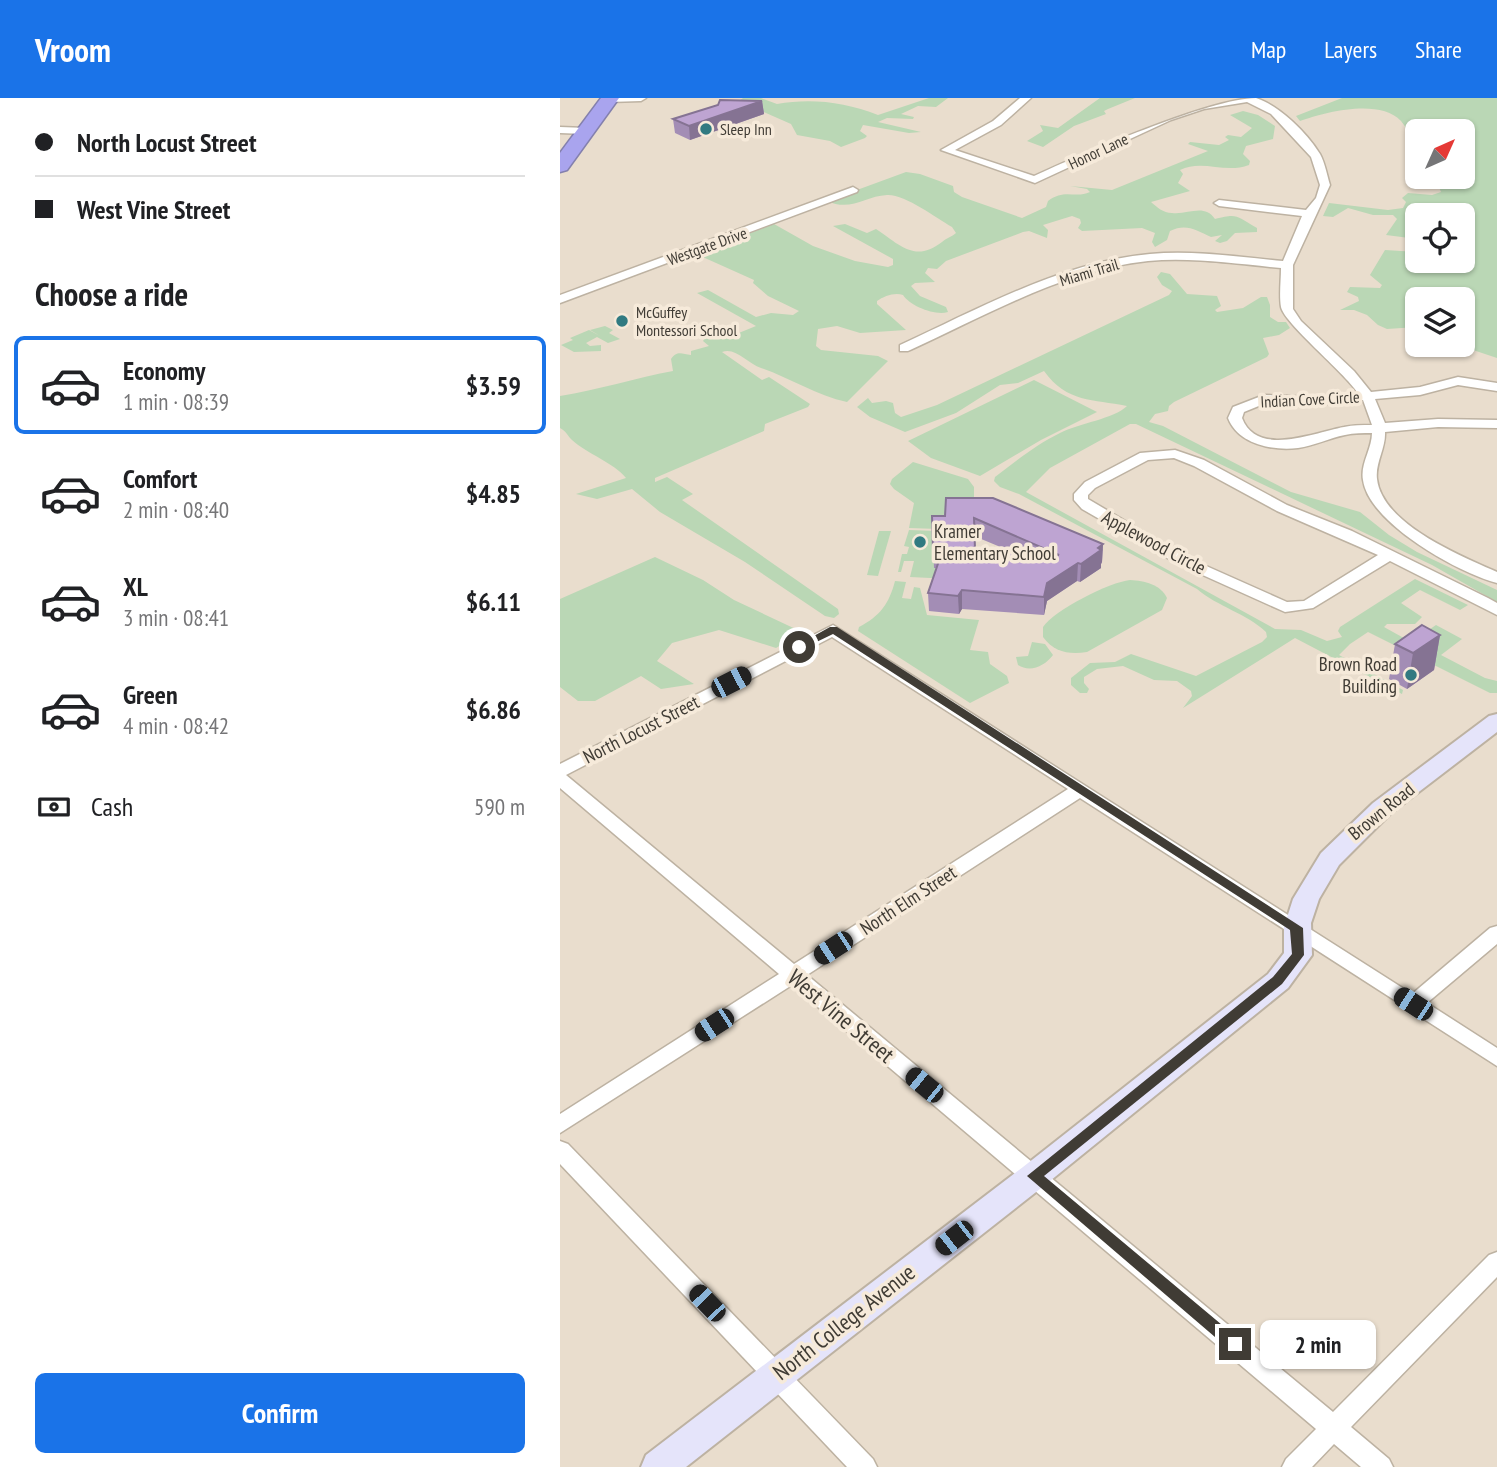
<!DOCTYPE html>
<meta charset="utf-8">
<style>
body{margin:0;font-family:"PT Sans Narrow",sans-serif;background:#f6f6f6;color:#202124;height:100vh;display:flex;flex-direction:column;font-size:26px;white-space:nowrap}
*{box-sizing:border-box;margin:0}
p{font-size:23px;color:#757577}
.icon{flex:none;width:38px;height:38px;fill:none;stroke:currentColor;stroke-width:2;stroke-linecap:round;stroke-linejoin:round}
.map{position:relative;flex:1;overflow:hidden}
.panel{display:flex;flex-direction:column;background:#fff;width:560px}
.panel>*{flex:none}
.banner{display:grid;align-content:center;height:154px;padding:0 35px;background:#fff}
.needle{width:46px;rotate:45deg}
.controls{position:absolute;left:845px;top:21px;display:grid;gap:14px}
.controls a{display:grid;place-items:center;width:70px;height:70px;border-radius:10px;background:#fff;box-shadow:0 2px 5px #0004;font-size:35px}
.end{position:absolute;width:32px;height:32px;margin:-16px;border:9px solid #403c35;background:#fff;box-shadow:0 0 0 4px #fff}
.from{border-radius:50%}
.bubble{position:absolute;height:49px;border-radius:10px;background:#fff;box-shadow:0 2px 5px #0004;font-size:23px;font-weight:800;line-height:49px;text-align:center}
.car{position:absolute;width:21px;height:42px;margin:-21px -10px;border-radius:9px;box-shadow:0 0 5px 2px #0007;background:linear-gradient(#222 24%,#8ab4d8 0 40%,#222 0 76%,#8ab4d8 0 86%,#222 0)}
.banner b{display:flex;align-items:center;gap:24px;height:66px;font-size:26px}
.banner b+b{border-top:2px solid #e0e0e0}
.banner i{width:18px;height:18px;background:#202124}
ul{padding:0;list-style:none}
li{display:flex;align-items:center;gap:21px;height:98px;margin:0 14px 10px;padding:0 21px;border:4px solid transparent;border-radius:10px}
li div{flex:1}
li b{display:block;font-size:26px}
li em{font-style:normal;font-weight:800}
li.active{border-color:#1a73e8}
li>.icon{width:63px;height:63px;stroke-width:1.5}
h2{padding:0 35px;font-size:32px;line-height:84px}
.pay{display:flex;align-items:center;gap:18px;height:77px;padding:0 35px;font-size:26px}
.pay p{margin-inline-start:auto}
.button{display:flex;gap:14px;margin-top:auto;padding:14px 35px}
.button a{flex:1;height:80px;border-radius:10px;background:#1a73e8;color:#fff;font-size:28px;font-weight:800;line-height:80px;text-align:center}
header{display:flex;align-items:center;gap:42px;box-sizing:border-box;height:98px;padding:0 35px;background:#1a73e8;color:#fff}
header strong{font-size:33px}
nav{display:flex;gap:38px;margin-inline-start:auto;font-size:24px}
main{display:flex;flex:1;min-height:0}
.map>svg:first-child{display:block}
.green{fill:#bad7b5}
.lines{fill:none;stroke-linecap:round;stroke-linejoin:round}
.street-casing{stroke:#bdb2a2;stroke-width:3}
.secondary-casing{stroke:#bdb2a2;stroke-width:4}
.highway-casing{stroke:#8480ad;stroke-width:3}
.street{fill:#fff;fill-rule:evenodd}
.secondary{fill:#e5e4fa;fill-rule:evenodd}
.highway{fill:#a9a4ee;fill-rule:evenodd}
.wall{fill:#a38db5;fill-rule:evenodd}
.shaded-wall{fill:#857393}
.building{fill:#bea4d2;stroke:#857393;stroke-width:2;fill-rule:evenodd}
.route{fill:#403c35}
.poi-dot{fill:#317a81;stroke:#f6eada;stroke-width:2.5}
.labels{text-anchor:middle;stroke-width:7;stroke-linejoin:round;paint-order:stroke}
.far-poi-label{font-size:16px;fill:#403c35;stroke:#f6eada;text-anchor:start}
.far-street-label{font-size:16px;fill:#403c35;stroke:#f6eada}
.poi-label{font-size:19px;fill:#403c35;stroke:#f6eada;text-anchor:start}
.street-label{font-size:19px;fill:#403c35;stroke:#f6eada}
.near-street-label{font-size:23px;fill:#403c35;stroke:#f6eada}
</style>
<header>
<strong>Vroom</strong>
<nav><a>Map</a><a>Layers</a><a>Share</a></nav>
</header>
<main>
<section class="panel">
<div class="banner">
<b><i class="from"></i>North Locust Street</b>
<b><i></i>West Vine Street</b>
</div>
<h2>Choose a ride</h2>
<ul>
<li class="active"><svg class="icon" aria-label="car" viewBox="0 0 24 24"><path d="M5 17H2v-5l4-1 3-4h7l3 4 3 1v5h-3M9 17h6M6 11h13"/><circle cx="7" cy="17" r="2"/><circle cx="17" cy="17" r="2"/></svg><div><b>Economy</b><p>1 min · 08:39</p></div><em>$3.59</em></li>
<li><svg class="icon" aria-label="car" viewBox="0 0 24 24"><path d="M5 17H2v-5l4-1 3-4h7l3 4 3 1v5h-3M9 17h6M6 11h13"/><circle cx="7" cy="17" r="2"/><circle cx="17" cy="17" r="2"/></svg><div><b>Comfort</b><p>2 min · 08:40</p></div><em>$4.85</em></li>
<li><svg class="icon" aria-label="car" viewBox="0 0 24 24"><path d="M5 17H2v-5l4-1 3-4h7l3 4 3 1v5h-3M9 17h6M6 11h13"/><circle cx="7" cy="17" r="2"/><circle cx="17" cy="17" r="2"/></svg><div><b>XL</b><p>3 min · 08:41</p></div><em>$6.11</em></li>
<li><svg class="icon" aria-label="car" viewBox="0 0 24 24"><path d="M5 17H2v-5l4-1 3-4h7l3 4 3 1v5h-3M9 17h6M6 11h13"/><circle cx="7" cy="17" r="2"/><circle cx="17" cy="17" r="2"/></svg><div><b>Green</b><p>4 min · 08:42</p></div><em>$6.86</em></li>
</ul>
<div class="pay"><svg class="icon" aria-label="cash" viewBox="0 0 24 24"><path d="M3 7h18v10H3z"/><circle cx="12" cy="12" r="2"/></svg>Cash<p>590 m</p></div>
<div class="button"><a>Confirm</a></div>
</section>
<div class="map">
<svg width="937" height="1369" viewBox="0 0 937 1369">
<rect width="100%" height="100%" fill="#e9ddcd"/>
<g class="green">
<path d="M183,0H201L217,6C251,0 285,4 318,17L369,0H388L376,9L358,8L341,16L354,19L353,21L327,20L318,24L361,34L349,35L303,27L300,33L307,38L305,40L281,49L270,43L237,37L231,26L179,3Z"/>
<polygon points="540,0 575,0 548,11 544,13 546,16 514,28 483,49 467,43 483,33 480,27 498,30"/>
<path d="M782,0H937V260L898,247H903V201H858L857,229L827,231L818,227L807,217L794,212H780L799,203L798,199L787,194L790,189L820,190L822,187L810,177L825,152L857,154L858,163H903V117H858L857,141L826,137L837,121L833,117H813L788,110L773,119L763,118L769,105L828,112L843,110L846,104L842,100L848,95L872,97L881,94L875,79H903V33H858L857,59L850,58V51L855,47C851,39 847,30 841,23C820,0 765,14 740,23L736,18Z"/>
<path d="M683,13L698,17L715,28L713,41L686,48L683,56L690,63L689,67C665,76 642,61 620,72L623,76L618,85L630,93L591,104C597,109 603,115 612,115C628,117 644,105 655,121C678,115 676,118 697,130V134L675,135L667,143L660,145L655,143L662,137L651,139C636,132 626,125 610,133L607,142L595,149L592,144L595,135L582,130L522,133L518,130L521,125L520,121L512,118L483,127L488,132L487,140L469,133L463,134L386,163L377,171L368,170L365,175L375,184L355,185L351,188L360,198L386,209L388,214C375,218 350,208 343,197C335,194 324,198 317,203V206L346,232L300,235L277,228L258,231L256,248L261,252L318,258L328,263L287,304C257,298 230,280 201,270C188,266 176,249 162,254L202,282L209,279L250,306L248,309L205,326L204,333L95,380V384L107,379L133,396L122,402L278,511L279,516L274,520L265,518L185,464L100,414L72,391L37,401L16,396L66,380C53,364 27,356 12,342C7,337 6,333 0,330V298C38,292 75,280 113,273L111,261C117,252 122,256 131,257V253L149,248L143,243L145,240L157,239L164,241L196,228L137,195L148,192L196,219L211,215L233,217L239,213L208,198L193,185L194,182L136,156L214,126L253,148L295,163L328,169L333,167V161L273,128L285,126L307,135L316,131C340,147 355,165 382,144C386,140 392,139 396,135L392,129C376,120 345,96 327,97C305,98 291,114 267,103L346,74L360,76L393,88L394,94L402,99L462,120L486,109L488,103C505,90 515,101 530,94L527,91L510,88L552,92L648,53L628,46L630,44L659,47L669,42L665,39L668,37L681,39L692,30L670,17Z"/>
<path d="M601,174L610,176L627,196L657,198L661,208L655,212L657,214L683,210L701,199H707L710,207V219L718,224H726L730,230L719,237L703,240L709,256L707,259L614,304L609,308L608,313L595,316L589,324L603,328L731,394L800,414L829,437L857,454L937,492V504L872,467L576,326H570L490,370L466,394L715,531L741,532L767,543L782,539L778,533L780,529L855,481L908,507L900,512L860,492L841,505L862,519L855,526H827L824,529L851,544L876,527L902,541L881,557L925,580L937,583V595H930L808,534L790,546L779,557L843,592L842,596L735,540L623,610L632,598L631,593L617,583L594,582L563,568L537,571L524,579V585L529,591L527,595H520L511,587V580L530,565L555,564L571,556L636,578L702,544L707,539L706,534C686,515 658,509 637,491L459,396L440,389L434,383L435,379C456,363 477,346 500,335C519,325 554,321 567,308C533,301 507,305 484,273L458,285L440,287L396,315L345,334L310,319L297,309L308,300L312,305L326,303L333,305L335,315L341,319L377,307L609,197L612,193L602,187L597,179Z"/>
<polygon points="45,228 53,232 49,235 60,241 48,245 37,239 26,245 30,248 41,247 41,253 14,254 1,247 13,242 10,240 29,232 40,238 30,232"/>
<polygon points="474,282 537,314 481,342 420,378 371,360 348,343"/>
<polygon points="353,364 408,381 414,389 414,415 382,417 378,431 349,430 354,405 334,391 330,386 332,381"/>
<polygon points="349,432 377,433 374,470 390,469 391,481 350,479 354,463 344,463 341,474 338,474 342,456 347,456 349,449 344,448"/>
<polygon points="319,433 331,433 318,478 307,477"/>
<polygon points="95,459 143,482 174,502 242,534 216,550 159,532 112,545 97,563 134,586 101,591 81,578 35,603 18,603 0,589 0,501"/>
<path d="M570,482C585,483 600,486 607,500L602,512L527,554C509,557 494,554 483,539V529C494,512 550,484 570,482Z"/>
<path d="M335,483L346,484L342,500L351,501L354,489L360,490L367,517L419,522L410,552L428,554L430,566L447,578L449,585L410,605L298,533L299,529C320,518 329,506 335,483Z"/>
<path d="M472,544L485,546L493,557C485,568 470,575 458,567L456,559L468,558Z"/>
</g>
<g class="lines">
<g class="street-casing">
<g id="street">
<polygon points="45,0 86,0 81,3 49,4"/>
<path d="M460,0H471L441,27L395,52L474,78C520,57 651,0 696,0C720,8 747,35 760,56C765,65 767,77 770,87L733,167V211L741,223L794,273L811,294L860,289L898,279L937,285V293L898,287L860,297L815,301L825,325L878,321L937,322V330L878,329L825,334C826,350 815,365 817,381C822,426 901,458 937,474V485C898,475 809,425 803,382C800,366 812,351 812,335C803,335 794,335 785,337C769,340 754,348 738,350C712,353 678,346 668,320L673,309L704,297L756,299L798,295C784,274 724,225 721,209C719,197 721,182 721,170C677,166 632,159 588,163C503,172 425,218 348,253H340V247C419,211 501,164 590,156C634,152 679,159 723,163L742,118L659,108L654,105L659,102L746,112L756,100L760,87L751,59L711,16L687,4L644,11L611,22L475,85L381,52L433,23ZM803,302L812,327C802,327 793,327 784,329C756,334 697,360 682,320L684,314L706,305L756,307Z"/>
<polygon points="0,29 26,30 31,33 26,36 0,35"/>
<polygon points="293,89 298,92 297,94 0,205 0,197"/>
<path d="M615,352L644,362L727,407L792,433L928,500L937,505V517L830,463L753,510L725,514L616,465L522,411L514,402V396L525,384L580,355ZM614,360L634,368L717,413L818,457L744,503L727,504L626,459L528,401V397L535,390L588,362Z"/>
<path d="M273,527L852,896L930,830L937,828V846L867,905L937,950V968L520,700L247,877L773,1314L929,1157L937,1154V1179L791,1329L829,1361L833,1369H801L774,1346L752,1369H722L726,1361L756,1331L232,887L0,1035V1016L219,876L0,690V666ZM272,539L508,691L234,866L6,677Z"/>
<polygon points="0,1043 8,1046 313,1361 317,1369 287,1369 0,1066"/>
</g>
</g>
<g class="secondary-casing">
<polygon id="secondary" points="937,616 937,634 830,716 779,767 759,801 751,825 752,857 728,890 485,1087 126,1369 81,1369 86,1357 463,1069 708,876 724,855 724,829 733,801 761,755 813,705 929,618"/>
</g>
<g class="highway-casing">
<polygon id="highway" points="41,0 59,0 7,72 0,74 0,55"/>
</g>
<use href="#street" class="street"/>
<use href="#secondary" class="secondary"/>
<use href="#highway" class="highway"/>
</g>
<g class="wall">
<polygon points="202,3 204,16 130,42 115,35 113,21"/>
<path d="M386,400L543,446L542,464L541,466V470L520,484L517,483L487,503L484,517L402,511L399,516L369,513L368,495L377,470H374L372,418H385ZM414,438L450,453L415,451Z"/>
<polygon points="880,537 874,572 847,591 829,581 835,546"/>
</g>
<g class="shaded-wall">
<polygon points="202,3 204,16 130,42 129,28"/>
<polygon points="543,446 542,464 541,466 541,470 520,484 521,466"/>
<polygon points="518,465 517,483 487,503 484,517 484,499 487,485"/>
<polygon points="402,492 402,511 399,516 398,498"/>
<polygon points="880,537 874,572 847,591 853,555"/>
</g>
<g class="building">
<polygon points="160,2 202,3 129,28 113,21 158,7"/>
<path d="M386,400H433L543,446L538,450L541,452L521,466L518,465L487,485L484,499L402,492L398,498L368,495L383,451L373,452L372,418H385ZM414,420L499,457L415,451Z"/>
<polygon points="862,527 880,537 853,555 835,546"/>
</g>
<polygon class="route" points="270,529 277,529 743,830 744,857 722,886 484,1078 680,1242 683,1246 680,1251 669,1251 467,1078 713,879 732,856 730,832 273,536 242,551 234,549"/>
<g class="poi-dot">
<circle cx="146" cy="31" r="7"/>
<circle cx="62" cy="223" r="7"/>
<circle cx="360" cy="444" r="7"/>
<circle cx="851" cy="577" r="7"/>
</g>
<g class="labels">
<g class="far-poi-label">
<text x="160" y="37">Sleep Inn</text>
<text x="76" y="220">McGuffey<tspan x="76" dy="18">Montessori School</tspan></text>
</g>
<g class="far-street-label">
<text transform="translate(538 53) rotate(-25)" y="6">Honor Lane</text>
<text transform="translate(147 148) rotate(-20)" y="6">Westgate Drive</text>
<text transform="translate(529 174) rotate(-17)" y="6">Miami Trail</text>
<text transform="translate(750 301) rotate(-3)" y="6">Indian Cove Circle</text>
</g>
<g class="poi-label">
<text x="374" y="440">Kramer<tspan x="374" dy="22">Elementary School</tspan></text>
<text x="837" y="573" text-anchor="end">Brown Road<tspan x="837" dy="22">Building</tspan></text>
</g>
<g class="street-label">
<text transform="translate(594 444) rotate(28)" y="7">Applewood Circle</text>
<text transform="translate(81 631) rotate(-27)" y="7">North Locust Street</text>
<text transform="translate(821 713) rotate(-39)" y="7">Brown Road</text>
<text transform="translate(348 802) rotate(-33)" y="7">North Elm Street</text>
</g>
<g class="near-street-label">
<text transform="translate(281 918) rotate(40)" y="8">West Vine Street</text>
<text transform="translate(284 1224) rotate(-38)" y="8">North College Avenue</text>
</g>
</g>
</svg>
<div class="controls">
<a><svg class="needle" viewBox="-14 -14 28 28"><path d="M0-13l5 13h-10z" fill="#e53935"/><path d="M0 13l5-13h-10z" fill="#757577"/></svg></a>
<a><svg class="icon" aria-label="locate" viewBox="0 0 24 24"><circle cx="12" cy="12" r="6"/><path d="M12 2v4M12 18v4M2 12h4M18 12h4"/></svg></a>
<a><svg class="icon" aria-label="layers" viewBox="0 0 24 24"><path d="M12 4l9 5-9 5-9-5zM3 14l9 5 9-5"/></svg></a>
</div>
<i class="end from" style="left:239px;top:549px"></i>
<i class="end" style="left:675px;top:1246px"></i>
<div class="bubble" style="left:700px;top:1222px;width:116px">2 min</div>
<i class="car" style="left:171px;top:584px;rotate:63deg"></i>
<i class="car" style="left:273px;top:850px;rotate:237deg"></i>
<i class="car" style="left:853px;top:906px;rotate:303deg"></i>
<i class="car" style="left:154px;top:927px;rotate:237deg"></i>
<i class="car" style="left:364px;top:987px;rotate:309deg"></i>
<i class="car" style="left:394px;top:1140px;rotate:232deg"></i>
<i class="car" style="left:147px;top:1205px;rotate:316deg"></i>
</div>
</main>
